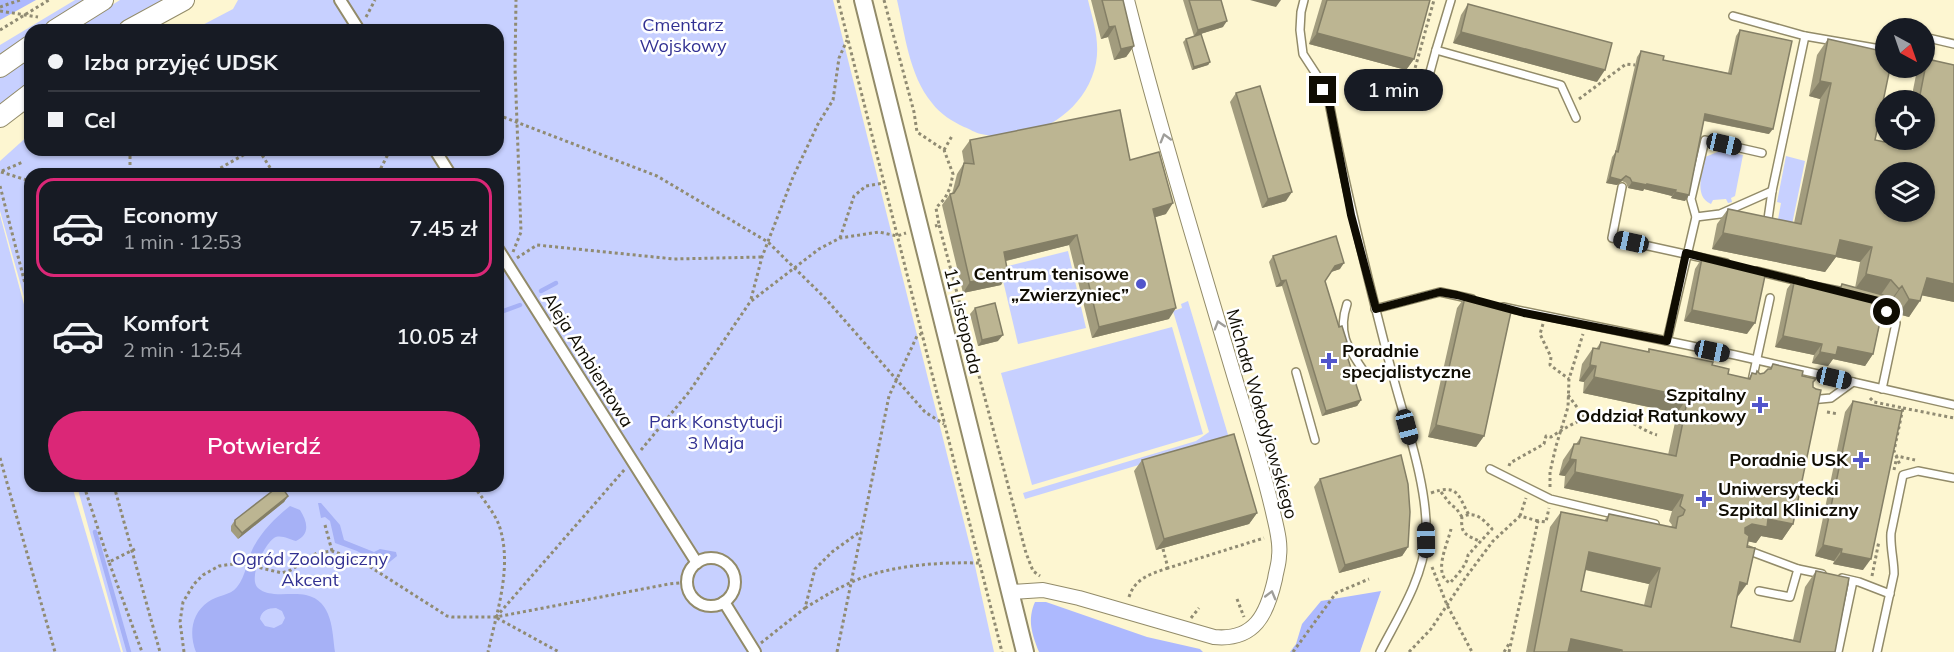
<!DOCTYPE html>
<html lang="pl">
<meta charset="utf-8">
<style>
body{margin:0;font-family:Mulish,sans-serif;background:#242831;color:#f1f3f6;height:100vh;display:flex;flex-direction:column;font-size:22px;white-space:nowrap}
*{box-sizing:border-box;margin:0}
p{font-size:20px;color:#9ea1a6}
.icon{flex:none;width:33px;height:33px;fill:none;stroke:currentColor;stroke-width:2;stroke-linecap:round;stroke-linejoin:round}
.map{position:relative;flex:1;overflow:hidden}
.panel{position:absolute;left:24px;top:168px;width:480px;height:324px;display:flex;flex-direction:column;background:#171b24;border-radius:18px;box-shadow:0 2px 4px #0004}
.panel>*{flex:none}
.top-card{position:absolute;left:24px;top:24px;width:480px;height:132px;border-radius:18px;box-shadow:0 2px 4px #0004;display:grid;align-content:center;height:132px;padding:0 24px;background:#171b24}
.needle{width:39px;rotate:140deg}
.controls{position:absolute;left:1875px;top:18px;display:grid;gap:12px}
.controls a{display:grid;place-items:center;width:60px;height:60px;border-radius:50%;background:#171b24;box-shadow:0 2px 4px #0004;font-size:30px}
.end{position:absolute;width:27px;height:27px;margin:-14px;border:8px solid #0f0c02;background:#fff;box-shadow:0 0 0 3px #fff}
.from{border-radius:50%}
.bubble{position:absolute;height:42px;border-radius:21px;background:#171b24;box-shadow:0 2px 4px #0004;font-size:20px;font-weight:600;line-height:42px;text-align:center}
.car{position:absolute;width:18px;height:36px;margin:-18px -9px;border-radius:8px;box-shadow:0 0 4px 2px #0007;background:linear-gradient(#222 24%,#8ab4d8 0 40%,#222 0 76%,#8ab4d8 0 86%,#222 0)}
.top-card b{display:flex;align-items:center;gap:21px;height:57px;font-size:22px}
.top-card b+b{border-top:2px solid #363941}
.top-card i{width:15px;height:15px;background:#f1f3f6}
ul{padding:10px 0 0;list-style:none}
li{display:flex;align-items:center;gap:18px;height:99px;margin:0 12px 9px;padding:0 12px;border:3px solid transparent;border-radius:18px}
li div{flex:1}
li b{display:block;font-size:22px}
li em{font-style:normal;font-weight:600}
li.selected{border-color:#db2777}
li>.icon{width:54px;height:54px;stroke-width:1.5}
.action{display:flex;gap:12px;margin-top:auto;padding:12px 24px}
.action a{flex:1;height:69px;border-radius:36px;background:#db2777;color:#fff;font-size:24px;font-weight:600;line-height:69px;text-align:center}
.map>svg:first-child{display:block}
.green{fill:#c7d0ff}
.forest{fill:#adb9fe}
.water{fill:#a6b1f6;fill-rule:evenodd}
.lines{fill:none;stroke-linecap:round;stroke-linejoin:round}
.stream{stroke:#a6b1f6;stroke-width:4.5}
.service-casing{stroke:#928b69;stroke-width:10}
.pedestrian-casing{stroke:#928b69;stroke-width:14}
.minor-casing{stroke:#928b69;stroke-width:16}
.tertiary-casing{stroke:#928b69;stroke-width:20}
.secondary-casing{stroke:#928b69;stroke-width:22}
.path{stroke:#908b73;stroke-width:3;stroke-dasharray:3 3;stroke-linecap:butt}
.service{stroke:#fff;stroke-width:7}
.pedestrian{stroke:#fff;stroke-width:10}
.minor{stroke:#fff;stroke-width:14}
.tertiary{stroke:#fff;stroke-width:16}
.secondary{stroke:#fff;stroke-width:20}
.wall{fill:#a29c7e;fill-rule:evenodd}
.shaded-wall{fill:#847f66}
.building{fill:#bcb592;stroke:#847f66;stroke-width:1.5;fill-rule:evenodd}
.oneway{stroke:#9f9e9a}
.route{stroke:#0f0c02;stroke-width:8}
.poi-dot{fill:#5155cb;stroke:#fff;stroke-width:2}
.labels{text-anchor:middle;stroke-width:5;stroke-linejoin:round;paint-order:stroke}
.park-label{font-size:18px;fill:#323192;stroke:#fff}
.poi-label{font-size:18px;font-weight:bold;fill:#0f0c02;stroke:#fff;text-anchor:end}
.street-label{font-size:18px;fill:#0f0c02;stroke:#fff}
</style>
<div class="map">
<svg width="1954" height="652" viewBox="0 0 1954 652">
<rect width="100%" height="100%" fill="#fdf6d1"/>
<g class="green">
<polygon points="75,0 86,0 37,30 30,30 30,35 0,54 0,45"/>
<polygon points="120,0 166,0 110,30 72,30"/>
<polygon points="238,0 833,0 975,566 994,652 123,652 77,486 498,486 498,174 30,174 30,318 0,211 0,161 30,134 30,150 498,150 498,30 193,30 233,9"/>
<path d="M897,0H1088C1093,21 1100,40 1096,63C1086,114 1030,146 981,134C975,133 970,129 964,127C952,121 940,114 932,103C909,75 905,34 897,0Z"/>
<polygon points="30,57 30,84 0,107 0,77"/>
<path d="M1720,151L1743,155L1735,196L1731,198L1732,202L1728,203L1726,199L1713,200L1711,204C1693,196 1703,172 1705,157Z"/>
<polygon points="1786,156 1805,161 1786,254 1772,252 1781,203 1777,202"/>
<polygon points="0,215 30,327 30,486 72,486 121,652 0,652"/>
<polygon points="1068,251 1086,328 1018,344 1000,268"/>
<polygon points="1188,301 1229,438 1025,499 1023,493 1196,441 1209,432 1173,311 1182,308 1181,304"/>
<polygon points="1172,327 1203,434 1032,485 1001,373"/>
</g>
<g class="forest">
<polygon points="0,0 36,0 0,20"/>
<polygon points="1381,591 1360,652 1290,652 1296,644 1302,624 1321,601"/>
<path d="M1035,602H1046L1147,637L1200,649L1203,652H1039C1032,634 1027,620 1035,602Z"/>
</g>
<g class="water">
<polygon points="318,503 321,503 340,525 344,540 374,552 380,549 396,552 397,556 386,565 380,564 357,551 335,543 330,521 325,517 321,518"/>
<path d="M290,506L300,510C307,521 311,534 296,541C289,539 280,534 274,538C264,545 249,577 257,587C262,592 267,593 274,594C284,595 296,593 306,595C333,601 332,631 335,652H196C189,634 191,614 208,602C217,595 230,596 237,587C246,576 247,560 253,548C262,531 276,517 290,506ZM276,608L282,611L285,618L282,624L274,628L265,626L260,619C261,611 268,608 276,608Z"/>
</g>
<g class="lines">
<g class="stream">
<polyline points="541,291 556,283"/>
<polyline points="498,313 520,305"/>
<polyline points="95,532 129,652"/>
</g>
<g class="service-casing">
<g id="service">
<polyline points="1304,0 1301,12 1300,30 1303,54 1318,77 1329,102"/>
<polyline points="1451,0 1436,50 1561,85 1576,118"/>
<polyline points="1733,16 1805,36"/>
<polyline points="1924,37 1954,44"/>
<path d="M1332,101L1329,102C1346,192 1368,280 1391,369C1404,419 1429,488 1426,538C1423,579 1398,617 1380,652"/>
<polyline points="1421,105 1436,50"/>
<polyline points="1622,187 1612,238 1726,263"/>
<polyline points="1696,217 1720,214 1772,191"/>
<polyline points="1767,226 1772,191 1805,36 1886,50"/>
<polyline points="1757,271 1802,282"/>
<polyline points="1879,303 1896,323 1882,389"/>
<path d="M1347,304C1337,334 1348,348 1365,373"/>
<polyline points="1503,307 1735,355 1954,405"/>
<polyline points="1375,309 1440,292 1472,299"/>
<polyline points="1667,341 1696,217 1691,199 1705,140 1762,153"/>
<polyline points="1296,372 1315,440"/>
<polyline points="1752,381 1770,298"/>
<polyline points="1810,400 1831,398 1853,382"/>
<polyline points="1490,469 1550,499 1655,524"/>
<polyline points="1747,550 1798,569 1822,574"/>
<polyline points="1842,578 1859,582 1890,594"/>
<polyline points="1759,591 1790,597 1798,569"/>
<polyline points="1838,652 1853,581"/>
<path d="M1877,652L1894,574C1894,560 1890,547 1891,533L1903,475L1918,471L1954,478"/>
</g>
</g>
<g class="pedestrian-casing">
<g id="pedestrian">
<polyline points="340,0 359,30"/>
<polyline points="435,150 450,174"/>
<polyline points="498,249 697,563"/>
<circle cx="711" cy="582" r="24"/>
<polyline points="724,602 755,652"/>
</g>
</g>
<g class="minor-casing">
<path id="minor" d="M1011,592L1043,590L1079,598L1214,637C1255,641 1267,614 1275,579C1276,571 1279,564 1279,556C1281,542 1276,526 1273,512C1263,469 1250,427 1237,385C1199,257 1160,129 1127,0"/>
</g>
<g class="tertiary-casing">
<polyline id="tertiary" points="863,0 1025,652"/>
</g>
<g class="secondary-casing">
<g id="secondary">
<polyline points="55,30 103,0"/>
<polyline points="129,30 184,0"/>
<polyline points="0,67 30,46"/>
<polyline points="0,117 30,94"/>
</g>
</g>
<g class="path">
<polyline points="838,0 1002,652"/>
<polyline points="884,0 914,112 917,132 944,150 953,174 950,188 945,198 936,208 939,225 935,226"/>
<polyline points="0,7 20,0"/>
<polyline points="0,11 38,17"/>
<polyline points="366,17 375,0"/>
<polyline points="0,30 49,0"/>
<polyline points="1416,91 1409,90 1434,0"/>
<polyline points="1579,99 1626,64 1635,65"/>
<polyline points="498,115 657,176 768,242 825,298 925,412 944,424"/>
<polyline points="130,150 130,174"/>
<polyline points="259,150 274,174"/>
<polyline points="944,150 952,136"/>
<polyline points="2,171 23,162"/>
<polyline points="1,172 30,181"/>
<polyline points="210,174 252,150"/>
<polyline points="378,174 390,150"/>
<polyline points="0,186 30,303"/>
<polyline points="939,225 1026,553 1033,571 1040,576"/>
<polyline points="840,238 854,196 866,186 884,183"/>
<polyline points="513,252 521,232 515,68 516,0"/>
<polyline points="517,258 537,245 674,259 762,257"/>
<polyline points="751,299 762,257 793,177 818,124 833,100 839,58 847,40"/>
<polyline points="1543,324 1540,334 1551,357 1550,365 1569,379"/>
<polyline points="1568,395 1585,418"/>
<polyline points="1870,398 1874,402 1903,408 1894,451 1900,465"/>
<polyline points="1903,408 1954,418"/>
<polyline points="1827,412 1838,414"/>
<polyline points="641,450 689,392 750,302 819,249 840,238 879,232 897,236 906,233"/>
<polyline points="0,458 55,652"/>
<path d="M1509,466L1510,463L1544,444L1546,436L1551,437C1577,420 1595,410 1627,421C1638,425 1646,432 1657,435"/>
<polyline points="1894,470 1897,456 1915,460"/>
<polyline points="84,486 109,562"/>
<polyline points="114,486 160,652"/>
<path d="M474,486C482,498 494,512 499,525C513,566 497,611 488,652"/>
<polyline points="1550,487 1550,472 1556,446 1568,407 1569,379 1583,334"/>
<polyline points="1441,492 1451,505 1456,508 1462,517"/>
<path d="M1431,493C1459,483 1458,496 1469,515"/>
<polyline points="1520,516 1526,498"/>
<polyline points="325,525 332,551"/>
<path d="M1451,529C1448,543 1432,574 1450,583C1457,575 1467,565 1468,555L1492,529C1484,520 1475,510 1462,517C1460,535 1467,535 1481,542"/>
<polyline points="135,549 109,562 142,652"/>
<polyline points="1163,549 1168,568 1264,538"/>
<polyline points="1432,567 1447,605 1472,652"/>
<polyline points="1872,576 1879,541"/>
<path d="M1129,597C1135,578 1151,574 1168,568"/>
<polyline points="1237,599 1244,617"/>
<path d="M805,608C820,599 834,590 850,583C887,565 939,562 979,563"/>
<polyline points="496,617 625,469"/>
<polyline points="497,618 559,652"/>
<polyline points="1191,618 1199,608"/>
<polyline points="761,643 805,608 815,569 832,552 861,531"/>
<polyline points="184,652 180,622 183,602 194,584 203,575 219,566 240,563 282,573 291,570 317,553 332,551 361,561 447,616 452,617 496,617 669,584 688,582"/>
<polyline points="837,652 889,396 917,336 921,334"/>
<polyline points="1293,652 1336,593 1369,579"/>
<polyline points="1409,652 1431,629 1466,577 1493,541 1520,516 1538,521"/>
<polyline points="1504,652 1509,644"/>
<polyline points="1509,652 1538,521 1546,522 1549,508"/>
</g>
<use href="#service" class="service"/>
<use href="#pedestrian" class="pedestrian"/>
<use href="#minor" class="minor"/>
<use href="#tertiary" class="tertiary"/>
<use href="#secondary" class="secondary"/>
</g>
<g class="wall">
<polygon points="1091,0 1123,0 1134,46 1126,57 1114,60 1108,37 1101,39"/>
<polygon points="1183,0 1221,0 1223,27 1194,36"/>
<polygon points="1322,0 1430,0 1414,59 1406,70 1309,44"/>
<polygon points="1468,4 1597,82 1453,43 1461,15"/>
<polygon points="1740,30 1769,134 1704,121 1685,201 1671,198 1672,196 1644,189 1643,191 1628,188 1626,183 1622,181 1617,185 1606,183 1612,157 1615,153 1637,57 1641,51 1663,60 1728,73 1736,36"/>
<polygon points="1186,39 1210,62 1208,65 1192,70 1183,42"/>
<polygon points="1828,39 1875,140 1901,145 1903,140 1924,140 1924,100 1911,100 1916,75 1922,68 1924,68 1924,63 1927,59 1954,302 1922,295 1909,317 1898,314 1891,302 1888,304 1886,302 1884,306 1873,354 1865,366 1833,359 1828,366 1812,363 1814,355 1775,347 1787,289 1795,278 1840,287 1842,284 1855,288 1860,262 1836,257 1825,272 1712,249 1717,224 1728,209 1794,223 1820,99 1809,96 1817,55"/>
<polygon points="1236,93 1286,201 1262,208 1230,102"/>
<polygon points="970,140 1130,160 1166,214 1155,217 1169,319 1092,338 1069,245 1006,261 1001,285 963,293 942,205 950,194 952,194 957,174 964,163 962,151"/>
<polygon points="1273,256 1340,269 1331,272 1325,281 1339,327 1347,342 1344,346 1361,400 1357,406 1322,416 1282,286 1276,287 1269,262"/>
<polygon points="1702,258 1747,334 1684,321 1695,269"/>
<polygon points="1465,297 1484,436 1476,447 1428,437 1457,308"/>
<polygon points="975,308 998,341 978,346 970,314"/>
<path d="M1601,342L1647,352L1649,349L1712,365L1728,374L1748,379L1752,373L1755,374L1757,371L1760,374L1764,373L1770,369L1773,364L1802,376L1816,379L1813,383L1793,524L1782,540L1761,536L1756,543L1748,541L1731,627L1793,640L1805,587L1816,571L1835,652H1526L1550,527L1561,512L1604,521L1609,514L1671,527L1672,525L1669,521L1672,511L1564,488L1565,476L1559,475L1563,460L1574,444H1576L1581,437L1668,455L1677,413L1583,393L1584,382L1579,381L1582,364L1593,348L1596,349ZM1585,570L1649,584L1644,605L1581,591Z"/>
<polygon points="1853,401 1863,570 1833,564 1834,561 1815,556 1845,412"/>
<polygon points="1142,460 1257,513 1249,524 1156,550 1134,471"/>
<polygon points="1320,479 1408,547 1402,556 1339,573 1314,487"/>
<polygon points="288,496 284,502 238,539 231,531 231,526 235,520"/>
</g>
<g class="shaded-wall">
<polygon points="1250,0 1281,0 1276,7"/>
<polygon points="1227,21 1223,27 1194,36 1198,30"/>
<polygon points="1115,26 1108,37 1101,39 1109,27"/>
<polygon points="1461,32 1605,70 1597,82 1453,43"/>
<polygon points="1317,33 1414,59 1406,70 1309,44"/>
<polygon points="1134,46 1126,57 1114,60 1121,49"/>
<polygon points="1210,62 1208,65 1192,70 1194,67"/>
<polygon points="1820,81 1831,83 1820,99 1809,96"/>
<polygon points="1705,114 1773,129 1769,134 1701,120"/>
<polygon points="1626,176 1622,181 1617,185 1606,183 1610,177"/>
<polygon points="1632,182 1647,184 1676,190 1672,196 1644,189 1643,191 1628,188"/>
<polygon points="1292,192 1286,201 1262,208 1268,199"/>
<polygon points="1675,192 1689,195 1685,201 1671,198"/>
<polygon points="1173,203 1166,214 1146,220 1153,209"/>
<polygon points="1723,233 1840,240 1872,247 1860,262 1836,257 1825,272 1712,249"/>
<polygon points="1077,235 1069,245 997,263 1004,252"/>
<polygon points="1344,263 1340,269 1331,272 1335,266"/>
<polygon points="1008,274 1001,285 963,293 970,282"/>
<polygon points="1866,274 1891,280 1880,296 1855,289"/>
<polygon points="1927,278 1954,284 1954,302 1915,294"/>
<polygon points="1286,280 1282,286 1276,287 1281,281"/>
<polygon points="1902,286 1891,302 1888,304 1899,289"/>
<polygon points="1909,299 1920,301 1909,317 1898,314"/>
<polygon points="1176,308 1169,319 1092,338 1099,327"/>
<polygon points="1692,310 1755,323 1747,334 1684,321"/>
<polygon points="1003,335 998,341 978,346 982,340"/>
<polygon points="1783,336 1822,344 1814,355 1775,347"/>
<polygon points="1838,347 1873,354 1865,366 1833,359 1828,366 1812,363 1820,352"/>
<polygon points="1590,365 1596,366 1584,382 1579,381"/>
<polygon points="1594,377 1688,397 1677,413 1583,393"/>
<polygon points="1361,400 1357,406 1322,416 1326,411"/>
<polygon points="1436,425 1484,436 1476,447 1428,437"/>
<polygon points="1570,459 1576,460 1565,476 1559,475"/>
<polygon points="1575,472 1683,495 1672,511 1564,488"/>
<polygon points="288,496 284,502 238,539 242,533"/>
<polygon points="1257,513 1249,524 1156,550 1164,539"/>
<polygon points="1768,519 1793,524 1782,540 1761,536 1756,543 1741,540 1745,528 1752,524"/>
<polygon points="1823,545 1842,549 1834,561 1815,556"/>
<polygon points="1408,547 1402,556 1339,573 1345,565"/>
<polygon points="1589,552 1660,568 1649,584 1578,568"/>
<polygon points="1841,553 1871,559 1863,570 1833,564"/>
<polygon points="1740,582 1747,584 1736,599"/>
<polygon points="1571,639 1622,650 1620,652 1562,652"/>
</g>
<g class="building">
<polygon points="1102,0 1123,0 1134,46 1121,49 1115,26 1109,27"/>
<polygon points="1189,0 1221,0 1227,21 1198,30"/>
<polygon points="1327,0 1430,0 1414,59 1317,33"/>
<polygon points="1468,4 1612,43 1605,70 1461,32"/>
<polygon points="1740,30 1792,41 1773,129 1705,114 1689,195 1675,192 1676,190 1647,184 1647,185 1632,182 1630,178 1626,176 1621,180 1610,177 1616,151 1618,152 1641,51 1664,56 1663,60 1731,74"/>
<polygon points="1201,34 1210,62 1194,67 1186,39"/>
<path d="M1828,39L1886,52V68H1890L1875,140L1909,147L1910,140H1924V100H1919L1927,59L1954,65V284L1927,278L1920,301L1909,299L1902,286L1899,289L1891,280L1866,274L1872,247L1840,240L1836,256L1723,233L1728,209L1801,224L1831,83L1820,81ZM1886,172H1924V212H1886Z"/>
<polygon points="1260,86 1292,192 1268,199 1236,93"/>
<polygon points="1120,110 1130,160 1159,152 1173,203 1153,209 1176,308 1099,327 1077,235 1004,252 1008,274 970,282 950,194 954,193 959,185 964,163 974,164 970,140"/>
<polygon points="1336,236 1344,263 1335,266 1325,281 1339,327 1342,326 1347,342 1343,343 1361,400 1326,411 1286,280 1281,281 1273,256"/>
<polygon points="1702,258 1766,271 1755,323 1692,310"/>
<polygon points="1795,278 1841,287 1842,284 1883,295 1887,300 1884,303 1873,354 1838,347 1836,355 1820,352 1822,344 1783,336"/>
<polygon points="1465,297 1512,307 1484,436 1436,425"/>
<polygon points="995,303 1003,335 982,340 975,308"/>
<path d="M1601,342L1649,352V349L1713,362L1712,365L1729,369L1728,374L1750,379L1752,373L1756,374L1757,371L1760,374L1764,373L1768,369H1771L1773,364L1803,371L1802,376L1816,379L1813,382V387L1816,389L1821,390L1793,524L1768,519L1767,527L1752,524L1745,528V533L1749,536L1747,547L1755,548L1747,584L1740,582L1731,627L1800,642L1816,571L1849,578L1835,652H1622V650L1571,639L1568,652H1534L1561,512L1607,521L1609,514L1676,528L1678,517L1683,515L1685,510L1680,506L1683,495L1575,472L1576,460L1570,459L1574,444H1579L1581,437L1676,456L1688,397L1594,377L1596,366L1590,365L1593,348L1599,349ZM1589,552L1660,568L1651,607L1581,591Z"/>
<polygon points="1853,401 1902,411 1871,559 1841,553 1842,549 1823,545"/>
<polygon points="1234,434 1257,513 1164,539 1142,460"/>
<polygon points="1401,455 1408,484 1410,512 1408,547 1345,565 1320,479"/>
<polygon points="279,486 281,486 288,496 242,533 235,525 235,520"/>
</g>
<defs><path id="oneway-chevron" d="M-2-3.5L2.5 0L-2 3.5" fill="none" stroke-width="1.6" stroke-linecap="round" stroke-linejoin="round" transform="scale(1.5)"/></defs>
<g class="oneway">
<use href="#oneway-chevron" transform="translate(1165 138) rotate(-106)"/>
<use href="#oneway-chevron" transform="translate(1219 325) rotate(-107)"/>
<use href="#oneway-chevron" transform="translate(1271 595) rotate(-75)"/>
</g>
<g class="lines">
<polyline class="route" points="1323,90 1329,102 1351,215 1376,309 1440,292 1457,295 1524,313 1667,341 1686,253 1878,301 1887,312"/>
</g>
<g class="poi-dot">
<circle cx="1141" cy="284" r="6"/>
<path d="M1326 352h6v6h6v6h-6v6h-6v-6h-6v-6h6z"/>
<path d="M1757 396h6v6h6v6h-6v6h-6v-6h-6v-6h6z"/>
<path d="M1858 451h6v6h6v6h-6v6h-6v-6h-6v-6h6z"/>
<path d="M1701 490h6v6h6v6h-6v6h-6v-6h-6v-6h6z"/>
</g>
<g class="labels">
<g class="park-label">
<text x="683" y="31">Cmentarz<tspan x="683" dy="21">Wojskowy</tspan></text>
<text x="716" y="428">Park Konstytucji<tspan x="716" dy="21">3 Maja</tspan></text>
<text x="310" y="565">Ogród Zoologiczny<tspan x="310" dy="21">Akcent</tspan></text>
</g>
<g class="poi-label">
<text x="1129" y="280">Centrum tenisowe<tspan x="1129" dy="21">„Zwierzyniec”</tspan></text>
<text x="1342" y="357" text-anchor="start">Poradnie<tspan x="1342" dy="21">specjalistyczne</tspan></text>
<text x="1746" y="401">Szpitalny<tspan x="1746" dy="21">Oddział Ratunkowy</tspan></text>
<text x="1848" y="466">Poradnie USK</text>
<text x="1718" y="495" text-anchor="start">Uniwersytecki<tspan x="1718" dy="21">Szpital Kliniczny</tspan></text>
</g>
<g class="street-label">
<text transform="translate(963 321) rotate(76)" y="6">11 Listopada</text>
<text transform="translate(588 360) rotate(58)" y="6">Aleja Ambientowa</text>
<text transform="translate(1262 414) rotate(74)" y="6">Michała Wołodyjowskiego</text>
</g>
</g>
</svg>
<div class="controls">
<a><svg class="needle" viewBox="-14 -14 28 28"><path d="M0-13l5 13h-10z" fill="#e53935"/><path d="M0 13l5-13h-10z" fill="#9ea1a6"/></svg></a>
<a><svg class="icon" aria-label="locate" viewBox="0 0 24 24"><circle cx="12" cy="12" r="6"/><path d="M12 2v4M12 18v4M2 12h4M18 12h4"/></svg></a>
<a><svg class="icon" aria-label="layers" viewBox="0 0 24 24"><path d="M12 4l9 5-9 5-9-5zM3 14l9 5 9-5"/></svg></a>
</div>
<i class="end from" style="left:1887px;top:312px"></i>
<i class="end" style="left:1323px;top:90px"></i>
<div class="bubble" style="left:1344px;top:69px;width:99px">1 min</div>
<i class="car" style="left:1724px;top:144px;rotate:103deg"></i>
<i class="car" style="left:1631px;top:242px;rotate:282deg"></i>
<i class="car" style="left:1712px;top:351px;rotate:102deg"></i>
<i class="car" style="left:1834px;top:378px;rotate:103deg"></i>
<i class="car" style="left:1407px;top:427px;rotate:165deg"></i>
<i class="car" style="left:1426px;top:540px;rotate:359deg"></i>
<div class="top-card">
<b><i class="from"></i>Izba przyjęć UDSK</b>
<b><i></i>Cel</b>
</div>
<section class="panel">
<ul>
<li class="selected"><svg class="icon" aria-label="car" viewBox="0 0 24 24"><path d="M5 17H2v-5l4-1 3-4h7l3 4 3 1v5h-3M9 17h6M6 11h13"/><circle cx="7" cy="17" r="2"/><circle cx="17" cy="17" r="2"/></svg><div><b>Economy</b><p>1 min · 12:53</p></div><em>7.45 zł</em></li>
<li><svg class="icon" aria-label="car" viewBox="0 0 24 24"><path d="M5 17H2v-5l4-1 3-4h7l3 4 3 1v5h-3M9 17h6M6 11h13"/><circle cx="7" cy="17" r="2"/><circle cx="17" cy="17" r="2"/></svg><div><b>Komfort</b><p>2 min · 12:54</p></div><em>10.05 zł</em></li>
</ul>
<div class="action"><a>Potwierdź</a></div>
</section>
</div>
